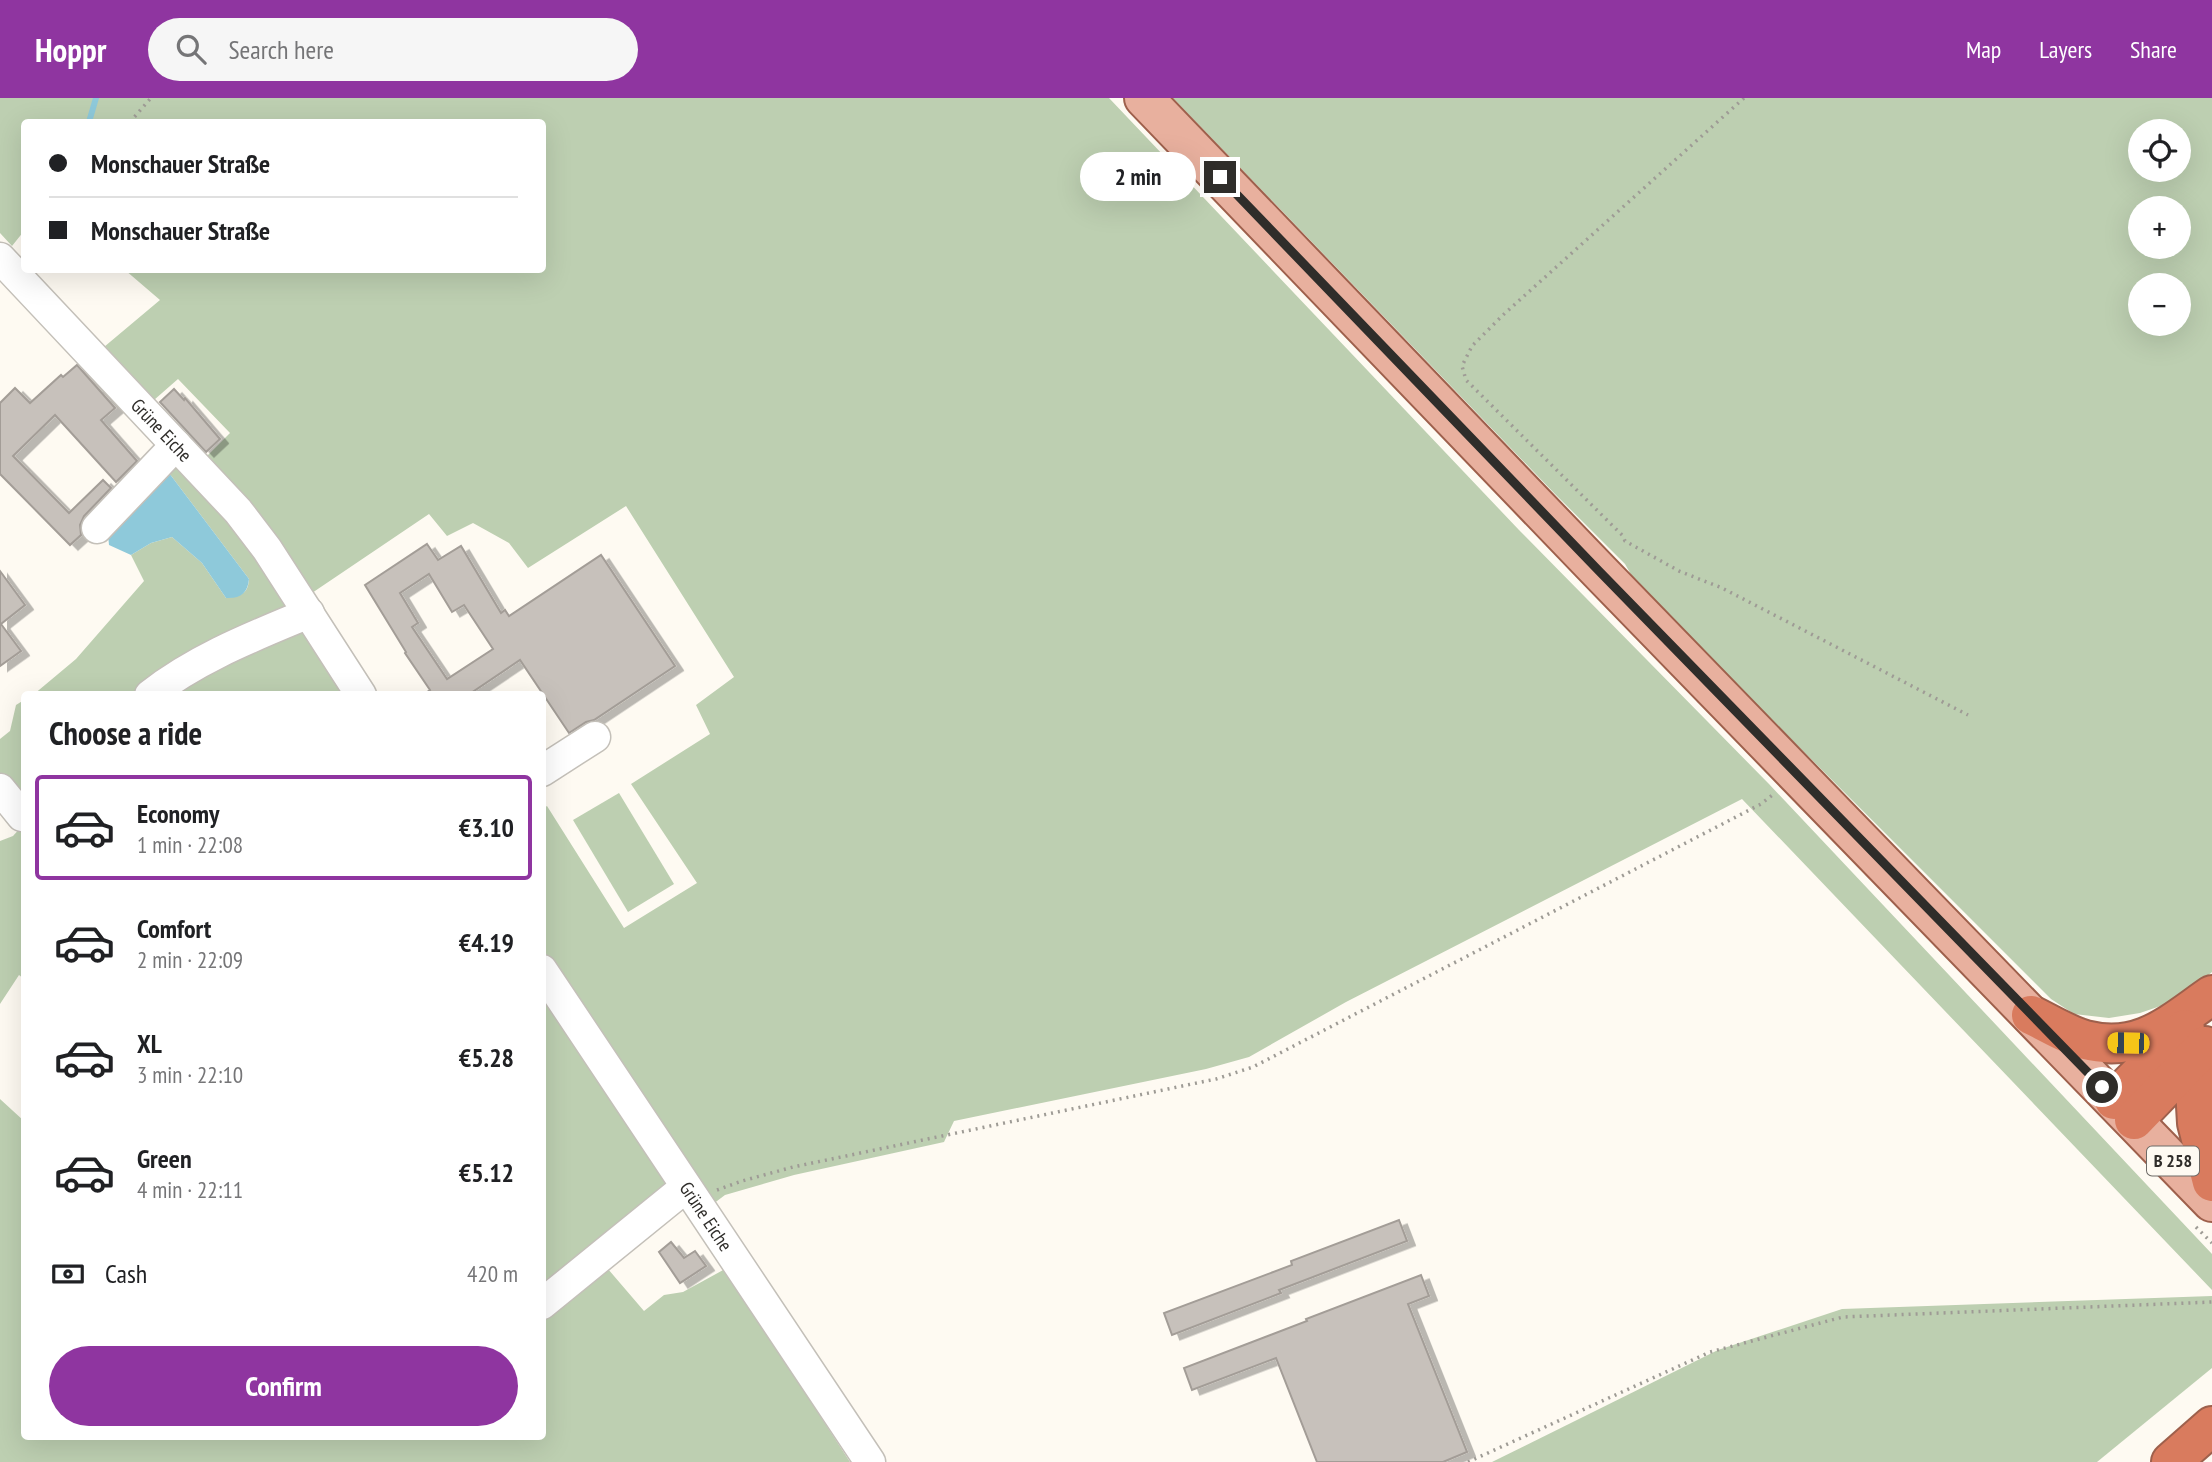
<!DOCTYPE html>
<meta charset="utf-8">
<style>
body{margin:0;font-family:"PT Sans Narrow",sans-serif;background:#f6f6f6;color:#202124;height:100vh;display:flex;flex-direction:column;font-size:26px;white-space:nowrap}
*{box-sizing:border-box;margin:0}
p{font-size:23px;color:#757577}
.icon{flex:none;width:38px;height:38px;fill:none;stroke:currentColor;stroke-width:2;stroke-linecap:round;stroke-linejoin:round}
.map{position:relative;flex:1;overflow:hidden}
.drawer{position:absolute;left:21px;top:593px;width:525px;height:749px;display:flex;flex-direction:column;background:#fff;border-radius:7px;box-shadow:0 7px 28px #0002}
.drawer>*{flex:none}
.guide{position:absolute;left:21px;top:21px;width:525px;height:154px;border-radius:7px;box-shadow:0 7px 28px #0002;display:grid;align-content:center;height:154px;padding:0 28px;background:#fff}
.controls{position:absolute;left:2128px;top:21px;display:grid;gap:14px}
.controls a{display:grid;place-items:center;width:63px;height:63px;border-radius:50%;background:#fff;box-shadow:0 7px 28px #0002;font-size:35px}
.end{position:absolute;width:32px;height:32px;margin:-16px;border:9px solid #2f2d2a;background:#fff;box-shadow:0 0 0 4px #fff}
.from{border-radius:50%}
.bubble{position:absolute;height:49px;border-radius:24px;background:#fff;box-shadow:0 7px 28px #0002;font-size:23px;font-weight:700;line-height:49px;text-align:center}
.car{position:absolute;width:21px;height:42px;margin:-21px -10px;border-radius:9px;box-shadow:0 0 5px 2px #0007;background:linear-gradient(#f5c518 24%,#345 0 40%,#f5c518 0 76%,#345 0 86%,#f5c518 0)}
.guide b{display:flex;align-items:center;gap:24px;height:66px;font-size:26px}
.guide b+b{border-top:2px solid #e0e0e0}
.guide i{width:18px;height:18px;background:#202124}
ul{padding:0;list-style:none}
li{display:flex;align-items:center;gap:21px;height:105px;margin:0 14px 10px;padding:0 14px;border:4px solid transparent;border-radius:7px}
li div{flex:1}
li b{display:block;font-size:26px}
li em{font-style:normal;font-weight:700}
li.active{border-color:#8f35a0}
li>.icon{width:63px;height:63px;stroke-width:1.5}
h2{padding:0 28px;font-size:32px;line-height:84px}
.pay{display:flex;align-items:center;gap:18px;height:77px;padding:0 28px;font-size:26px}
.pay p{margin-inline-start:auto}
.button{display:flex;gap:14px;margin-top:auto;padding:14px 28px}
.button a{flex:1;height:80px;border-radius:42px;background:#8f35a0;color:#fff;font-size:28px;font-weight:700;line-height:80px;text-align:center}
header{display:flex;align-items:center;gap:42px;box-sizing:border-box;height:98px;padding:0 35px;background:#8f35a0;color:#fff}
header strong{font-size:33px}
nav{display:flex;gap:38px;margin-inline-start:auto;font-size:24px}
.search{width:490px;height:63px;background:#f6f6f6;display:flex;align-items:center;gap:18px;box-sizing:border-box;padding:0 24px;border-radius:38px;color:#757577;font-size:26px}
.map>svg:first-child{display:block}
.green{fill:#bdcfb1;fill-rule:evenodd}
.water{fill:#8ec9da}
.lines{fill:none;stroke-linecap:round;stroke-linejoin:round}
.stream{stroke:#8ec9da;stroke-width:6}
.building{fill:#c7c1bb;stroke:#a39d97;stroke-width:2;fill-rule:evenodd;filter:url(#shadow)}
.minor-casing{stroke:#c4c0b9;stroke-width:33}
.major-casing{stroke:#9e604c;stroke-width:42}
.highway-casing{stroke:#9e604c;stroke-width:42}
.path{stroke:#9e9b95;stroke-width:3.5;stroke-dasharray:2 5;stroke-linecap:butt}
.minor{stroke:#fff;stroke-width:30}
.major{stroke:#e8b09e;stroke-width:38}
.highway{stroke:#d97b5e;stroke-width:38}
.route{stroke:#2f2d2a;stroke-width:9}
.labels{text-anchor:middle;stroke-width:7;stroke-linejoin:round;paint-order:stroke}
.shield{fill:#fefaf2;stroke:#6d6a66;stroke-width:2}
.shield-label{font-size:18px;font-weight:bold;fill:#2f2d2a}
.street-label{font-size:19px;fill:#2f2d2a;stroke:#fefaf2}
</style>
<header>
<strong>Hoppr</strong>
<div class="search"><svg class="icon" aria-label="search" viewBox="0 0 24 24"><circle cx="10" cy="10" r="6"/><path d="M15 15l6 6"/></svg>Search here</div>
<nav><a>Map</a><a>Layers</a><a>Share</a></nav>
</header>
<div class="map">
<svg width="2212" height="1364" viewBox="0 0 2212 1364">
<defs>
<filter id="shadow"><feDropShadow dx="8" dy="4.5" stdDeviation="0" flood-color="#0004"/></filter>
</defs>
<rect width="100%" height="100%" fill="#fefaf2"/>
<g class="green">
<polygon points="0,0 1109,0 1519,432 1769,686 2212,1156 2212,1192 1742,701 1346,904 1249,959 1206,971 954,1023 944,1044 794,1077 725,1097 713,1106 543,851 542,711 547,708 624,830 697,785 631,686 710,636 696,607 734,579 626,408 528,470 509,445 473,425 447,438 429,416 309,497 203,362 230,335 178,281 154,302 104,249 160,202 125,172 542,172 542,24 24,24 24,133 12,148 0,135"/>
<path d="M1173,0H2212V874L2181,901L2140,915L2109,920L2074,916L2051,901L1637,487L1625,466L1555,396ZM2140,33H2179V72H2140ZM2140,110H2179V149H2140ZM2140,187H2179V226H2140Z"/>
<path d="M178,360L271,474L288,514L138,597H33L76,561L144,483L131,457L151,445L172,439L202,465L226,500C240,498 248,497 249,481L166,371Z"/>
<polygon points="304,525 351,597 164,597"/>
<polygon points="24,602 24,711 0,684 0,641 10,633 16,607"/>
<polygon points="619,695 674,786 628,814 573,722"/>
<polygon points="24,726 24,881 19,877 0,906 0,743 13,738"/>
<polygon points="543,890 688,1107 608,1171 644,1213 664,1197 683,1194 725,1171 850,1364 0,1364 0,1001 24,1023 24,1339 542,1339"/>
<polygon points="2212,1198 2212,1270 2097,1364 1492,1364 1718,1252 1842,1211"/>
</g>
<path class="water" d="M166,371L249,481C248,495 240,501 226,500L202,465L172,439L151,445L131,457L109,447L108,437Z"/>
<g class="lines">
<polyline class="stream" points="89,24 96,0"/>
</g>
<g class="building">
<polygon points="77,267 115,310 101,322 137,363 116,384 55,317 13,358 69,415 103,382 111,390 84,418 80,427 81,437 70,447 0,376 0,305 15,290 30,305 61,277 63,279"/>
<polygon points="174,291 184,302 185,300 220,341 206,354 160,304"/>
<path d="M427,446L438,462L461,448L501,515L505,512L509,518L601,457L675,568L594,622L586,624L569,635L520,562L468,597H423L430,592L405,555L406,554L365,487ZM429,476L452,514L464,507L493,551L447,581L412,529L418,525L400,495Z"/>
<polygon points="0,473 25,507 1,526 21,553 0,568"/>
<polygon points="1399,1122 1407,1143 1279,1192 1281,1195 1172,1237 1164,1215 1292,1167 1291,1163"/>
<polygon points="671,1144 684,1160 695,1153 706,1168 680,1185 659,1154"/>
<polygon points="1421,1177 1429,1198 1408,1206 1467,1354 1443,1364 1317,1364 1276,1260 1192,1292 1184,1270 1307,1223 1306,1221"/>
</g>
<g class="lines">
<g class="minor-casing">
<g id="minor">
<path id="s1" d="M0,160L238,413L267,451L361,597"/>
<polyline points="97,430 176,347"/>
<path d="M150,597C197,560 254,538 309,515"/>
<polyline points="542,673 595,639"/>
<polyline points="0,691 22,718"/>
<path id="s2" d="M542,872L870,1364"/>
<polyline points="542,1206 686,1089"/>
</g>
</g>
<g class="major-casing">
<polyline id="major" points="1144,0 1599,473 2212,1104"/>
</g>
<g class="highway-casing">
<g id="highway">
<path d="M2031,917C2048,925 2067,937 2085,942C2140,956 2170,926 2212,897"/>
<polyline points="2202,952 2195,991 2197,1025 2212,1084"/>
<polyline points="2114,1002 2185,931"/>
<polyline points="2134,1022 2205,948"/>
<polyline points="2171,1364 2212,1328"/>
</g>
</g>
<g class="path">
<polyline points="1744,0 1503,217 1472,248 1462,268 1466,282 1623,438 1625,443 1679,473 1722,490 1968,617"/>
<polyline points="130,24 151,0"/>
<polyline points="717,1092 742,1083 793,1069 1216,981 1253,969 1761,706 1775,695"/>
<polyline points="2196,1129 2212,1145"/>
<polyline points="1468,1364 1710,1254 1843,1219 2212,1204"/>
</g>
<use href="#minor" class="minor"/>
<use href="#major" class="major"/>
<use href="#highway" class="highway"/>
</g>
<g class="lines">
<polyline class="route" points="1220,79 1599,473 2102,989"/>
</g>
<g class="labels">
<rect class="shield" x="2147" y="1048.5" width="52" height="29" rx="5"/>
<g class="shield-label">
<text x="2173" y="1069">B 258</text>
</g>
<g class="street-label">
<text dy="7" stroke="none"><textPath href="#s1" startOffset="236">Grüne Eiche</textPath></text>
<text dy="7" stroke="none"><textPath href="#s2" startOffset="296">Grüne Eiche</textPath></text>
</g>
</g>
</svg>
<div class="controls">
<a><svg class="icon" aria-label="locate" viewBox="0 0 24 24"><circle cx="12" cy="12" r="6"/><path d="M12 2v4M12 18v4M2 12h4M18 12h4"/></svg></a>
<a>+</a>
<a>−</a>
</div>
<i class="end from" style="left:2102px;top:989px"></i>
<i class="end" style="left:1220px;top:79px"></i>
<div class="bubble" style="left:1080px;top:54px;width:116px">2 min</div>
<i class="car" style="left:2128px;top:945px;rotate:271deg"></i>
<div class="guide">
<b><i class="from"></i>Monschauer Straße</b>
<b><i></i>Monschauer Straße</b>
</div>
<section class="drawer">
<h2>Choose a ride</h2>
<ul>
<li class="active"><svg class="icon" aria-label="car" viewBox="0 0 24 24"><path d="M5 17H2v-5l4-1 3-4h7l3 4 3 1v5h-3M9 17h6M6 11h13"/><circle cx="7" cy="17" r="2"/><circle cx="17" cy="17" r="2"/></svg><div><b>Economy</b><p>1 min · 22:08</p></div><em>€3.10</em></li>
<li><svg class="icon" aria-label="car" viewBox="0 0 24 24"><path d="M5 17H2v-5l4-1 3-4h7l3 4 3 1v5h-3M9 17h6M6 11h13"/><circle cx="7" cy="17" r="2"/><circle cx="17" cy="17" r="2"/></svg><div><b>Comfort</b><p>2 min · 22:09</p></div><em>€4.19</em></li>
<li><svg class="icon" aria-label="car" viewBox="0 0 24 24"><path d="M5 17H2v-5l4-1 3-4h7l3 4 3 1v5h-3M9 17h6M6 11h13"/><circle cx="7" cy="17" r="2"/><circle cx="17" cy="17" r="2"/></svg><div><b>XL</b><p>3 min · 22:10</p></div><em>€5.28</em></li>
<li><svg class="icon" aria-label="car" viewBox="0 0 24 24"><path d="M5 17H2v-5l4-1 3-4h7l3 4 3 1v5h-3M9 17h6M6 11h13"/><circle cx="7" cy="17" r="2"/><circle cx="17" cy="17" r="2"/></svg><div><b>Green</b><p>4 min · 22:11</p></div><em>€5.12</em></li>
</ul>
<div class="pay"><svg class="icon" aria-label="cash" viewBox="0 0 24 24"><path d="M3 7h18v10H3z"/><circle cx="12" cy="12" r="2"/></svg>Cash<p>420 m</p></div>
<div class="button"><a>Confirm</a></div>
</section>
</div>
